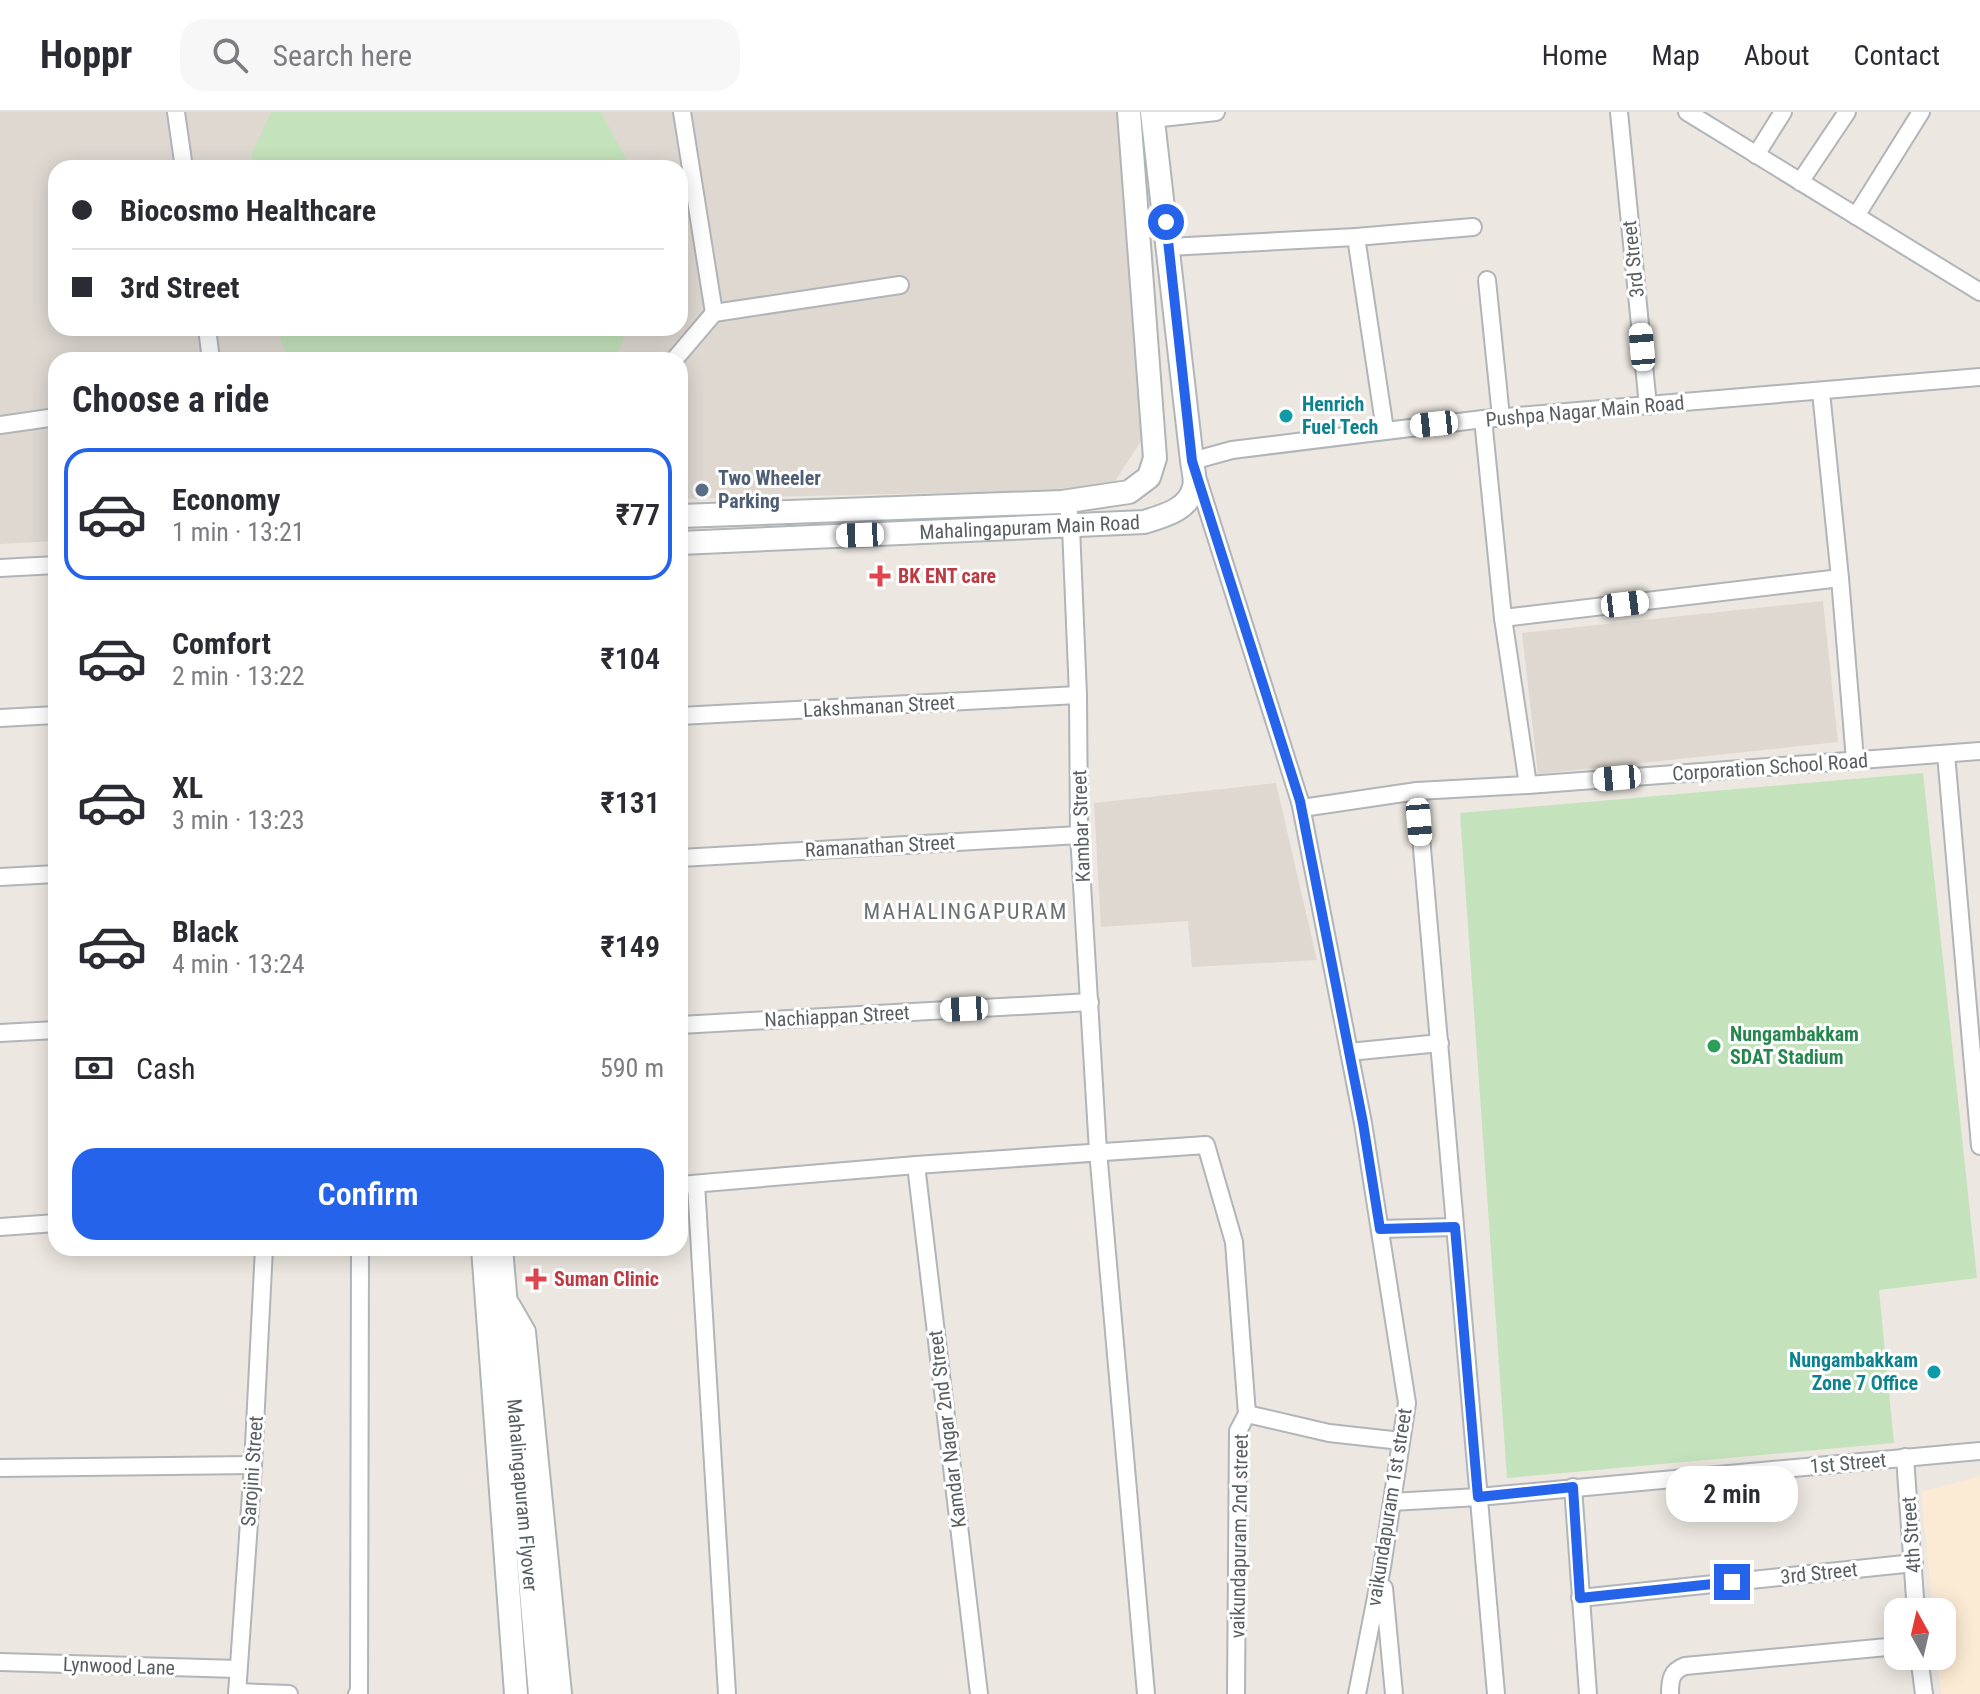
<!DOCTYPE html>
<meta charset="utf-8">
<style>
body{margin:0;font-family:"Roboto Condensed",sans-serif;background:#f7f7f7;color:#2b2b33;height:100vh;display:flex;flex-direction:column;font-size:30px;white-space:nowrap}
*{box-sizing:border-box;margin:0}
p{font-size:26px;color:#7c7c81}
.icon{flex:none;width:44px;height:44px;fill:none;stroke:currentColor;stroke-width:2;stroke-linecap:round;stroke-linejoin:round}
.map{position:relative;flex:1;overflow:hidden}
.details{position:absolute;left:48px;top:240px;width:640px;height:904px;display:flex;flex-direction:column;background:#fff;border-radius:24px;box-shadow:0 4px 20px #0003}
.details>*{flex:none}
.banner{position:absolute;left:48px;top:48px;width:640px;height:176px;border-radius:24px;box-shadow:0 4px 20px #0003;display:grid;align-content:center;height:176px;padding:0 24px;background:#fff}
.needle{width:52px;rotate:352deg}
.fabs{position:absolute;left:1884px;top:1486px;display:grid;gap:16px}
.fabs a{display:grid;place-items:center;width:72px;height:72px;border-radius:16px;background:#fff;box-shadow:0 4px 20px #0003;font-size:40px}
.end{position:absolute;width:36px;height:36px;margin:-18px;border:10px solid #2563eb;background:#fff;box-shadow:0 0 0 4px #fff}
.from{border-radius:50%}
.bubble{position:absolute;height:56px;border-radius:24px;background:#fff;box-shadow:0 4px 20px #0003;font-size:26px;font-weight:600;line-height:56px;text-align:center}
.car{position:absolute;width:24px;height:48px;margin:-24px -12px;border-radius:10px;box-shadow:0 0 6px 2px #0007;background:linear-gradient(#fff 24%,#345 0 40%,#fff 0 76%,#345 0 86%,#fff 0)}
.banner b{display:flex;align-items:center;gap:28px;height:76px;font-size:30px}
.banner b+b{border-top:2px solid #e1e1e2}
.banner i{width:20px;height:20px;background:#2b2b33}
ul{padding:0;list-style:none}
li{display:flex;align-items:center;gap:24px;height:132px;margin:0 16px 12px;padding:0 8px;border:4px solid transparent;border-radius:24px}
li div{flex:1}
li b{display:block;font-size:30px}
li em{font-style:normal;font-weight:600}
li.on{border-color:#2563eb}
li>.icon{width:72px;height:72px;stroke-width:1.5}
h2{padding:0 24px;font-size:36px;line-height:96px}
.pay{display:flex;align-items:center;gap:20px;height:88px;padding:0 24px;font-size:30px}
.pay p{margin-inline-start:auto}
.action{display:flex;gap:16px;margin-top:auto;padding:16px 24px}
.action a{flex:1;height:92px;border-radius:24px;background:#2563eb;color:#fff;font-size:32px;font-weight:600;line-height:92px;text-align:center}
header{display:flex;align-items:center;gap:48px;box-sizing:border-box;height:112px;padding:0 40px;background:#fff;border-bottom:2px solid #e1e1e2}
header strong{font-size:38px}
nav{display:flex;gap:44px;margin-inline-start:auto;font-size:28px}
.search{width:560px;height:72px;background:#f7f7f7;display:flex;align-items:center;gap:20px;box-sizing:border-box;padding:0 28px;border-radius:24px;color:#7c7c81;font-size:30px}
.map>svg:first-child{display:block}
.commercial{fill:#fcebd4}
.education{fill:#ded8d1;fill-rule:evenodd}
.green{fill:#c4e3bc}
.lines{fill:none;stroke-linecap:round;stroke-linejoin:round}
.minor-casing{stroke:#b1b4b8;stroke-width:20}
.secondary-casing{stroke:#b0b5b8;stroke-width:26}
.minor{stroke:#fff;stroke-width:16}
.secondary{stroke:#fff;stroke-width:22}
.route{stroke:#2563eb;stroke-width:10}
.culture-dot{fill:#0f9aa8;stroke:#fff;stroke-width:3}
.service-dot{fill:#5c6f8a;stroke:#fff;stroke-width:3}
.health-dot{fill:#e0444e;stroke:#fff;stroke-width:3}
.leisure-dot{fill:#2e9e5b;stroke:#fff;stroke-width:3}
.labels{text-anchor:middle;stroke-width:6;stroke-linejoin:round;paint-order:stroke}
.street-label{font-size:20px;fill:#595e61;stroke:#fff}
.culture-label{font-size:20px;font-weight:bold;fill:#0d838f;stroke:#fff;text-anchor:start}
.service-label{font-size:20px;font-weight:bold;fill:#4e5e75;stroke:#fff;text-anchor:start}
.health-label{font-size:20px;font-weight:bold;fill:#be3a42;stroke:#fff;text-anchor:start}
.leisure-label{font-size:20px;font-weight:bold;fill:#27864d;stroke:#fff;text-anchor:start}
.neighbourhood-label{font-size:22px;letter-spacing:2px;fill:#6a7073;stroke:#fff}
</style>
<header>
<strong>Hoppr</strong>
<div class="search"><svg class="icon" aria-label="search" viewBox="0 0 24 24"><circle cx="10" cy="10" r="6"/><path d="M15 15l6 6"/></svg>Search here</div>
<nav><a>Home</a><a>Map</a><a>About</a><a>Contact</a></nav>
</header>
<div class="map">
<svg width="1980" height="1582" viewBox="0 0 1980 1582">
<rect width="100%" height="100%" fill="#ece7e0"/>
<polygon class="commercial" points="1980,1364 1980,1582 1941,1582 1937,1544 1942,1544 1942,1500 1933,1500 1921,1380"/>
<g class="education">
<path d="M0,0H1120L1143,326L1110,377L680,387V248H56V429L0,432ZM56,56H680V216H56Z"/>
<polygon points="1823,489 1838,630 1538,662 1522,521"/>
<polygon points="1276,671 1317,848 1192,855 1188,809 1101,815 1094,691"/>
</g>
<g class="green">
<polygon points="271,0 601,0 631,56 253,56 252,41"/>
<polygon points="278,216 627,216 615,248 301,248 284,238"/>
<polygon points="1923,661 1977,1166 1879,1178 1894,1331 1507,1366 1460,701"/>
</g>
<g class="lines">
<g class="minor-casing">
<g id="minor">
<polyline points="176,0 184,56"/>
<polyline points="682,0 714,201 900,173"/>
<polyline points="1619,0 1648,294"/>
<polyline points="1687,0 1980,180"/>
<polyline points="1152,7 1216,0"/>
<polyline points="1756,43 1783,0"/>
<polyline points="1800,70 1847,0"/>
<polyline points="1856,104 1921,0"/>
<polyline points="1356,125 1385,318"/>
<polyline points="1169,135 1356,125 1473,115"/>
<polyline points="1487,168 1501,305"/>
<polyline points="207,216 211,248"/>
<polyline points="674,248 714,201"/>
<polyline points="1980,265 1483,307 1232,338 1192,349 1302,696 1417,679 1528,673 1980,639"/>
<polyline points="1821,280 1840,466 1855,648"/>
<polyline points="1483,307 1503,506 1528,673"/>
<polyline points="0,313 56,305"/>
<polyline points="1067,390 1071,415 1078,583 1079,723 1098,1039 1146,1582"/>
<polyline points="0,456 56,453"/>
<polyline points="1503,506 1840,466"/>
<polyline points="680,604 1078,583"/>
<polyline points="0,606 56,603"/>
<polyline points="1946,642 1980,1034"/>
<polyline points="1417,679 1496,1582"/>
<polyline points="1300,689 1363,1011 1407,1291 1382,1455 1357,1582"/>
<polyline points="680,746 1079,723"/>
<polyline points="0,765 56,762"/>
<polyline points="680,913 1090,890"/>
<polyline points="0,921 56,918"/>
<polyline points="1349,940 1440,931"/>
<polyline points="916,1053 979,1582"/>
<polyline points="696,1072 727,1582"/>
<polyline points="680,1073 916,1053 1206,1033 1234,1130 1247,1302 1238,1319 1236,1582"/>
<polyline points="0,1115 56,1111"/>
<polyline points="1380,1117 1455,1115"/>
<polyline points="1247,1302 1329,1321 1401,1329"/>
<polyline points="1905,1345 1916,1500"/>
<polyline points="0,1356 253,1353"/>
<polyline points="1573,1375 1588,1582"/>
<polyline points="1392,1390 1478,1385 1980,1339"/>
<polyline points="1384,1476 1394,1582"/>
<polyline points="1580,1486 1914,1451"/>
<polyline points="1919,1544 1924,1582"/>
<polyline points="0,1550 238,1557"/>
<polyline points="237,1580 289,1582"/>
<polyline points="237,1582 253,1353 264,1136"/>
<polyline points="357,1582 359,1581 360,1136"/>
<path d="M1670,1582C1670,1568 1671,1559 1685,1554L1898,1534"/>
</g>
</g>
<g class="secondary-casing">
<g id="secondary">
<polyline points="680,404 1062,390 1129,380 1149,365 1155,346 1129,0"/>
<path id="s1" d="M680,431L1144,410C1163,404 1189,398 1194,375C1196,368 1193,357 1192,349L1152,0"/>
<polyline points="483,1136 516,1582"/>
<path id="s2" d="M501,1136L540,1582"/>
<polyline points="509,1194 524,1220 560,1582"/>
</g>
</g>
<use href="#minor" class="minor"/>
<use href="#secondary" class="secondary"/>
</g>
<g class="lines">
<polyline class="route" points="1166,110 1192,349 1300,689 1363,1011 1380,1117 1455,1115 1478,1385 1573,1375 1580,1486 1732,1470"/>
</g>
<g class="culture-dot">
<circle cx="1286" cy="304" r="8"/>
<circle cx="1934" cy="1260" r="8"/>
</g>
<circle class="service-dot" cx="702" cy="378" r="8"/>
<g class="health-dot">
<path d="M876 452h8v8h8v8h-8v8h-8v-8h-8v-8h8z"/>
<path d="M532 1155h8v8h8v8h-8v8h-8v-8h-8v-8h8z"/>
</g>
<circle class="leisure-dot" cx="1714" cy="934" r="8"/>
<g class="labels">
<g class="street-label">
<text transform="translate(1633 147) rotate(-96)" y="7">3rd Street</text>
<text transform="translate(1585 299) rotate(-5)" y="7">Pushpa Nagar Main Road</text>
<text dy="7" stroke="none"><textPath href="#s1" startOffset="350">Mahalingapuram Main Road</textPath></text>
<text transform="translate(879 594) rotate(-3)" y="7">Lakshmanan Street</text>
<text transform="translate(1770 655) rotate(-4)" y="7">Corporation School Road</text>
<text transform="translate(1081 714) rotate(-92)" y="7">Kambar Street</text>
<text transform="translate(880 734) rotate(-3)" y="7">Ramanathan Street</text>
<text transform="translate(837 904) rotate(-3)" y="7">Nachiappan Street</text>
<text transform="translate(947 1317) rotate(-97)" y="7">Kamdar Nagar 2nd Street</text>
<text transform="translate(1848 1351) rotate(-5)" y="7">1st Street</text>
<text transform="translate(252 1359) rotate(-86)" y="7">Sarojini Street</text>
<text dy="7" stroke="none"><textPath href="#s2" startOffset="248">Mahalingapuram Flyover</textPath></text>
<text transform="translate(1389 1395) rotate(-81)" y="7">vaikundapuram 1st street</text>
<text transform="translate(1911 1423) rotate(-94)" y="7">4th Street</text>
<text transform="translate(1239 1424) rotate(-89)" y="7">vaikundapuram 2nd street</text>
<text transform="translate(1819 1461) rotate(-6)" y="7">3rd Street</text>
<text transform="translate(119 1554) rotate(2)" y="7">Lynwood Lane</text>
</g>
<g class="culture-label">
<text x="1302" y="299">Henrich<tspan x="1302" dy="23">Fuel Tech</tspan></text>
<text x="1918" y="1255" text-anchor="end">Nungambakkam<tspan x="1918" dy="23">Zone 7 Office</tspan></text>
</g>
<g class="service-label">
<text x="718" y="373">Two Wheeler<tspan x="718" dy="23">Parking</tspan></text>
</g>
<g class="health-label">
<text x="898" y="471">BK ENT care</text>
<text x="554" y="1174">Suman Clinic</text>
</g>
<g class="leisure-label">
<text x="1730" y="929">Nungambakkam<tspan x="1730" dy="23">SDAT Stadium</tspan></text>
</g>
<g class="neighbourhood-label">
<text x="966" y="807">MAHALINGAPURAM</text>
</g>
</g>
</svg>
<div class="fabs">
<a><svg class="needle" viewBox="-14 -14 28 28"><path d="M0-13l5 13h-10z" fill="#e53935"/><path d="M0 13l5-13h-10z" fill="#7c7c81"/></svg></a>
</div>
<i class="end from" style="left:1166px;top:110px"></i>
<i class="end" style="left:1732px;top:1470px"></i>
<div class="bubble" style="left:1666px;top:1354px;width:132px">2 min</div>
<i class="car" style="left:1642px;top:235px;rotate:355deg"></i>
<i class="car" style="left:1434px;top:312px;rotate:264deg"></i>
<i class="car" style="left:860px;top:423px;rotate:268deg"></i>
<i class="car" style="left:1625px;top:492px;rotate:83deg"></i>
<i class="car" style="left:1617px;top:666px;rotate:265deg"></i>
<i class="car" style="left:1419px;top:710px;rotate:175deg"></i>
<i class="car" style="left:964px;top:897px;rotate:267deg"></i>
<div class="banner">
<b><i class="from"></i>Biocosmo Healthcare</b>
<b><i></i>3rd Street</b>
</div>
<section class="details">
<h2>Choose a ride</h2>
<ul>
<li class="on"><svg class="icon" aria-label="car" viewBox="0 0 24 24"><path d="M5 17H2v-5l4-1 3-4h7l3 4 3 1v5h-3M9 17h6M6 11h13"/><circle cx="7" cy="17" r="2"/><circle cx="17" cy="17" r="2"/></svg><div><b>Economy</b><p>1 min · 13:21</p></div><em>₹77</em></li>
<li><svg class="icon" aria-label="car" viewBox="0 0 24 24"><path d="M5 17H2v-5l4-1 3-4h7l3 4 3 1v5h-3M9 17h6M6 11h13"/><circle cx="7" cy="17" r="2"/><circle cx="17" cy="17" r="2"/></svg><div><b>Comfort</b><p>2 min · 13:22</p></div><em>₹104</em></li>
<li><svg class="icon" aria-label="car" viewBox="0 0 24 24"><path d="M5 17H2v-5l4-1 3-4h7l3 4 3 1v5h-3M9 17h6M6 11h13"/><circle cx="7" cy="17" r="2"/><circle cx="17" cy="17" r="2"/></svg><div><b>XL</b><p>3 min · 13:23</p></div><em>₹131</em></li>
<li><svg class="icon" aria-label="car" viewBox="0 0 24 24"><path d="M5 17H2v-5l4-1 3-4h7l3 4 3 1v5h-3M9 17h6M6 11h13"/><circle cx="7" cy="17" r="2"/><circle cx="17" cy="17" r="2"/></svg><div><b>Black</b><p>4 min · 13:24</p></div><em>₹149</em></li>
</ul>
<div class="pay"><svg class="icon" aria-label="cash" viewBox="0 0 24 24"><path d="M3 7h18v10H3z"/><circle cx="12" cy="12" r="2"/></svg>Cash<p>590 m</p></div>
<div class="action"><a>Confirm</a></div>
</section>
</div>
